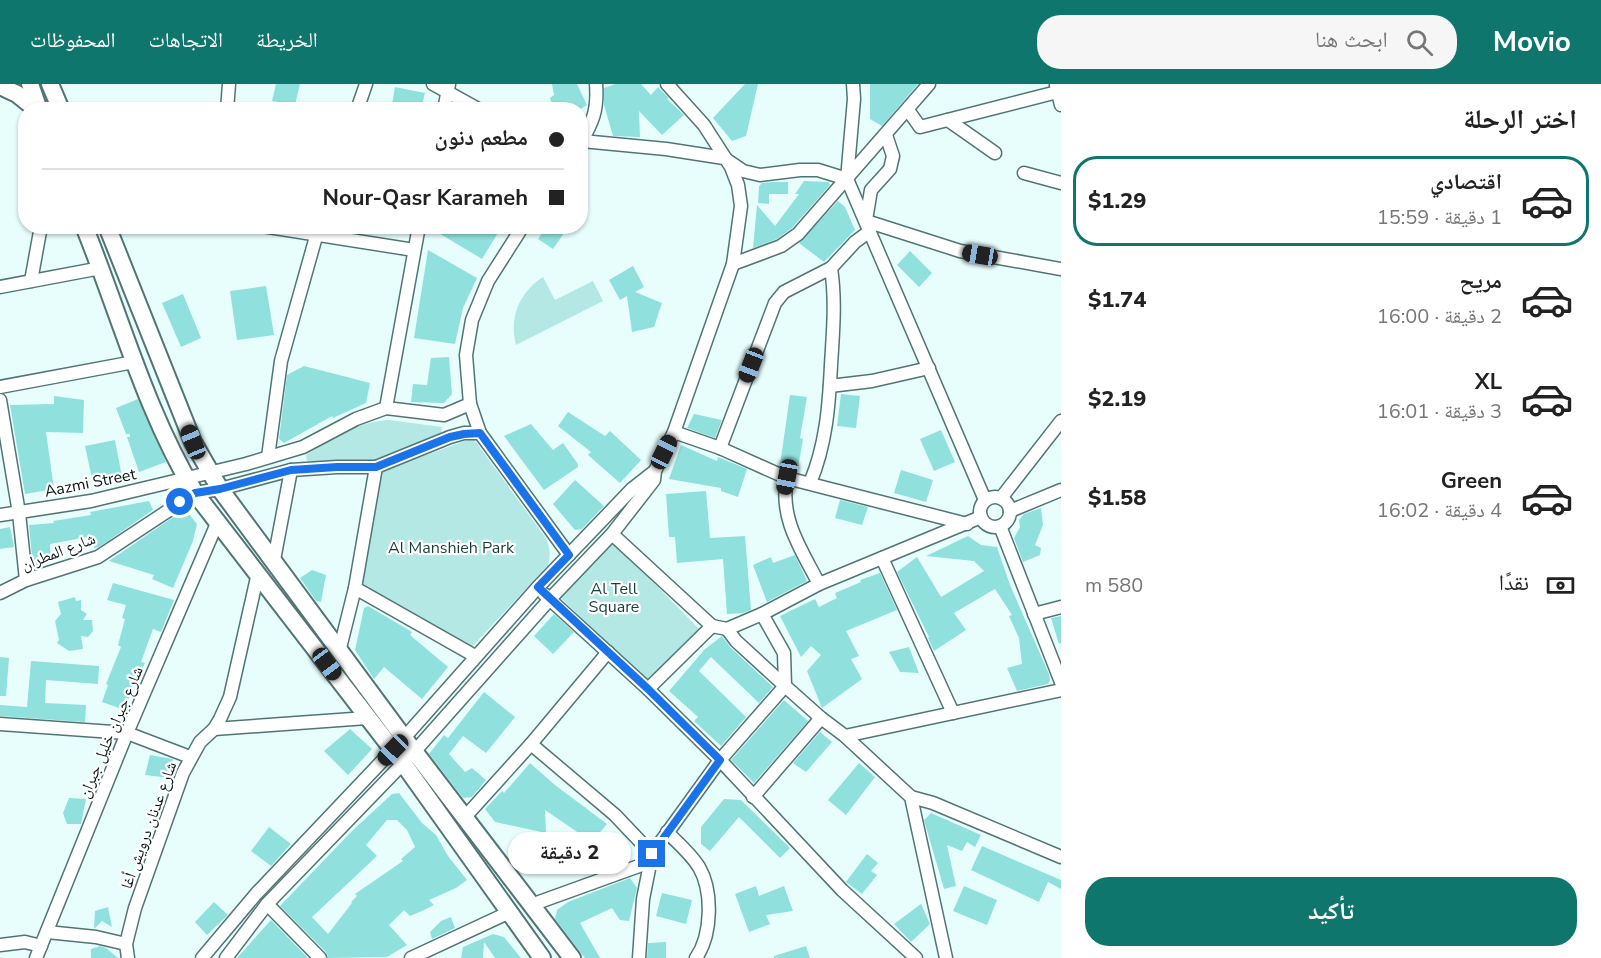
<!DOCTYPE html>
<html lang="ar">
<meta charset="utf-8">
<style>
body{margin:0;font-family:"Nunito Sans","Noto Naskh Arabic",sans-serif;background:#f6f6f6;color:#222;direction:rtl;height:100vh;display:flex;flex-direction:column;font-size:22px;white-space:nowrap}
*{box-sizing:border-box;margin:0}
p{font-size:20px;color:#767676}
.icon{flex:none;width:33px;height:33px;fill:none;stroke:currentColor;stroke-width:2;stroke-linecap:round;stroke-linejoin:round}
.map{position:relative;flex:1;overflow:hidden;direction:ltr}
.side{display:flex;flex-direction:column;background:#fff;width:540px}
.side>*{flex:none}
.hud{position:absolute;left:18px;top:18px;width:570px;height:132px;border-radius:24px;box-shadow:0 2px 4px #0004;direction:rtl;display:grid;align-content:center;height:132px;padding:0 24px;background:#fff}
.end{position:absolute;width:27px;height:27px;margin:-14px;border:8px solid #1a73e8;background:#fff;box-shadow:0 0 0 3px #fff}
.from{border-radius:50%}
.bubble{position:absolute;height:42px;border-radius:21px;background:#fff;box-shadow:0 2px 4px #0004;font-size:20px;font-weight:800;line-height:42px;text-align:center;direction:rtl}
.car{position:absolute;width:18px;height:36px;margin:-18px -9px;border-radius:8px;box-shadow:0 0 4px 2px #0007;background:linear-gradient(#222 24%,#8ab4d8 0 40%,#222 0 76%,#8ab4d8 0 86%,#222 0)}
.hud b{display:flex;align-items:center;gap:21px;height:57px;font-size:22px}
.hud b+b{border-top:2px solid #e0e0e0}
.hud i{width:15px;height:15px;background:#222}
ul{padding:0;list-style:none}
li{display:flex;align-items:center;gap:18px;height:90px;margin:0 12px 9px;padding:0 12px;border:3px solid transparent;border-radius:24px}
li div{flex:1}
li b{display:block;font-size:22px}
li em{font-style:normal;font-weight:800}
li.on{border-color:#0f766e}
li>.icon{width:54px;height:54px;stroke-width:1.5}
h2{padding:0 24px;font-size:27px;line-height:72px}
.pay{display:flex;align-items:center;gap:15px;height:66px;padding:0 24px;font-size:22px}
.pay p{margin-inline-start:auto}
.cta{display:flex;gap:12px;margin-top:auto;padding:12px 24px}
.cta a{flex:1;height:69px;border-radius:24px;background:#0f766e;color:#fff;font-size:24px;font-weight:800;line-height:69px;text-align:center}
header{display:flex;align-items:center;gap:36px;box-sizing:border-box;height:84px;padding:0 30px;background:#0f766e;color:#fff}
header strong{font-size:28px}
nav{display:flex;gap:33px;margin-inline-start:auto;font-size:21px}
.search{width:420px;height:54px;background:#f6f6f6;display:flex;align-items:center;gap:15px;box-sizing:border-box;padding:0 21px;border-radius:24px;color:#767676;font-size:22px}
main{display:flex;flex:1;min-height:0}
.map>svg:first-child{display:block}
.green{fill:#b3e8e5}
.building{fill:#90e1dd;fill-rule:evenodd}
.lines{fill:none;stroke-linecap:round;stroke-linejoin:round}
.minor-casing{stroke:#517573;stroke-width:15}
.highway-casing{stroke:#517573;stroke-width:20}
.minor{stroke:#fff;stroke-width:12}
.highway{stroke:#fff;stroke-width:16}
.route{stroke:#1a73e8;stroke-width:8}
.labels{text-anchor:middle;stroke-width:4.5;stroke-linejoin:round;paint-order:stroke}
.street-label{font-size:16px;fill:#081716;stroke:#fff}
.park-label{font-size:16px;fill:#173e3d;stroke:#fff}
</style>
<header>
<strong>Movio</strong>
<div class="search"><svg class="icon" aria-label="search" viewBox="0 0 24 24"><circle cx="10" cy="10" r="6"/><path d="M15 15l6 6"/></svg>ابحث هنا</div>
<nav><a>الخريطة</a><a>الاتجاهات</a><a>المحفوظات</a></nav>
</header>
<main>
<section class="side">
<h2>اختر الرحلة</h2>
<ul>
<li class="on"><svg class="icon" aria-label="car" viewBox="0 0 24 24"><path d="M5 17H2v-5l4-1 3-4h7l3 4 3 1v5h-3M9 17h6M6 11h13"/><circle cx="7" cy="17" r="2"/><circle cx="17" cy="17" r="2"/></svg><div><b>اقتصادي</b><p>1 دقيقة · 15:59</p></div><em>$1.29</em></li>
<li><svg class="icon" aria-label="car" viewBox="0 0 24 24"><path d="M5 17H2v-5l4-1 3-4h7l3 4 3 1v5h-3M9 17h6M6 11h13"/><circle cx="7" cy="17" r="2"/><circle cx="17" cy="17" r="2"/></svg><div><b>مريح</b><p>2 دقيقة · 16:00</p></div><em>$1.74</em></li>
<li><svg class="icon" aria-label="car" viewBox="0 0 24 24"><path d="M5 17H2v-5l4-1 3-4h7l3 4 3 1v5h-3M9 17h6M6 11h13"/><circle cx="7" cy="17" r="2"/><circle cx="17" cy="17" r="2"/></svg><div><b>XL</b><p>3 دقيقة · 16:01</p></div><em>$2.19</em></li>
<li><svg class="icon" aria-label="car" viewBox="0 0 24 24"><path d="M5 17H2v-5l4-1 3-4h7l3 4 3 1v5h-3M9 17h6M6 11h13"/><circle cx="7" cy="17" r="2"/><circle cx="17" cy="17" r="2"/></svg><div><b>Green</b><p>4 دقيقة · 16:02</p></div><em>$1.58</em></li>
</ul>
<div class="pay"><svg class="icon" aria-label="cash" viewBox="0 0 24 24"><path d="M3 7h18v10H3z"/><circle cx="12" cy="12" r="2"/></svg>نقدًا<p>580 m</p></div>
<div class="cta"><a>تأكيد</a></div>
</section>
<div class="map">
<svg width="1061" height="874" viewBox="0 0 1061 874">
<rect width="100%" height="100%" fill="#e7fefd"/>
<g class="green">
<path d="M543,193L555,216L593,197L603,217L516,261C509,233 519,209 543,193Z"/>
<path d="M389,336L442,343L441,351C419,360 396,374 372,377C352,380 327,380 307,377L306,371C333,355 357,337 389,336Z"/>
<path d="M473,354L545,453C550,462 551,471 548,481L469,566L359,504L382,387Z"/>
<polygon points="612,456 699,545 647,598 560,513"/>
</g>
<g class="building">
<polygon points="276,0 300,0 295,21 272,17"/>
<polygon points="552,0 577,0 587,21 579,26 554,26 550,14 554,11"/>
<polygon points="615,0 641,0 651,11 658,3 669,14 667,15 684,31 662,51 639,27 640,53 613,52 604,21 604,4"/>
<polygon points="745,0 758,0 746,52 732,57 713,34"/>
<polygon points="870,0 918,0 882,42 870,35"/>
<polygon points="395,3 425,9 421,26 391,26"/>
<polygon points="804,97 829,98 830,101 792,144 777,155 753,164 757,121 775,142 799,110 795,110"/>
<polygon points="772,98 788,98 788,110 769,110 769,120 758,119 759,102 762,99"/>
<polygon points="838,117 845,123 855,146 824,178 799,159"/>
<polygon points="427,142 502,142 482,175"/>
<polygon points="547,142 569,142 553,165 538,155"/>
<polygon points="428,166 477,194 463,224 455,260 414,254"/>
<polygon points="910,167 932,189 919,203 897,181"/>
<polygon points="633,182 644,203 635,208 662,219 654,243 632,248 627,212 620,216 609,196"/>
<polygon points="266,202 274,251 237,256 230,207"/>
<polygon points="183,210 201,254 181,263 162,219"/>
<polygon points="449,273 452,310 444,319 411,318 413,300 427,301 431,274"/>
<polygon points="304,282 370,299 366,319 333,334 332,332 284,359 279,355 287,291"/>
<polygon points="841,310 860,312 856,344 837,342"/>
<polygon points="790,311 807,313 800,354 803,355 798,384 780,381"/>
<polygon points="54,312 84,316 83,349 46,348 54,405 25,410 10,321 54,320"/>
<polygon points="138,315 166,378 139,388 127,353 130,353 130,350 126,350 116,324"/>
<polygon points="568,328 605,352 610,347 641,376 620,399 588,371 591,368 558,342"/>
<polygon points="694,330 722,336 715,354 687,344"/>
<polygon points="531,340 553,366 563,359 578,380 578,383 544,406 504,352"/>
<polygon points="941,346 955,378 934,387 920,355"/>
<polygon points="115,356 122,393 93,399 85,362"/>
<polygon points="681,361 717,377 718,373 747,385 738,413 721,407 721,404 669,395"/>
<polygon points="901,386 933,396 926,418 894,409"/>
<polygon points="575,396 604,422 582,445 575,446 553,420"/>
<polygon points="706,407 710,454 745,452 751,526 743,529 727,530 723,475 677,479 675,453 669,453 666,410"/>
<polygon points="840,416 868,423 862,441 835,434"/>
<polygon points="149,417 153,426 99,463 94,464 93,452 50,460 51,478 33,483 29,441 54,439 53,437 91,431 90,428"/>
<polygon points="1041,424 1043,441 1035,461 1041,464 1040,471 1023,478 1014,454 1020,443 1019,436 1024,430"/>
<polygon points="185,425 197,440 193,457 173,504 152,495 154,491 109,477"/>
<polygon points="10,443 14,463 0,465 0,445"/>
<polygon points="968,452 981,461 997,463 1010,501 1049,590 1050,596 1048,600 1017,607 1007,584 1022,580 1019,554 1009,532 1012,531 995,505 954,529 966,546 934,567 928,554 929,553 897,488 917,473 941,513 984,487 974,477 926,472"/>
<polygon points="795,471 807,497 767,518 753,481 771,473 773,479"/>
<polygon points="312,486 326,491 321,518 316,517 300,494"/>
<polygon points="880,489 897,526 846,547 859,572 851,575 862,595 822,624 807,587 821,571 811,562 801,573 780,532 815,515 819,523 837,514 835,509 861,498 860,496"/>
<polygon points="113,499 174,516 161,548 153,545 141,578 145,579 133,601 125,626 102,618 108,601 106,600 121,563 118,561 125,535 122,534 126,521 107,516"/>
<polygon points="75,513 76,517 81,516 81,526 87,530 83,536 92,536 93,547 88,553 81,552 83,565 69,567 57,559 59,556 55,537 61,530 58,518"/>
<polygon points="368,522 412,548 410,551 448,583 422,615 384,583 374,595 355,566 364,524"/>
<polygon points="554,530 574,548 553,570 534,552"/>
<polygon points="1061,532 1061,559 1059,560 1051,534"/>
<polygon points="722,552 730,563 773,603 759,619 711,573 699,587 746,633 721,662 694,637 698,633 669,607 705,565"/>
<polygon points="909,563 919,589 900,588 889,568"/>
<polygon points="0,573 9,574 6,612 0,612"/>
<polygon points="31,577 99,582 98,600 46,596 45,619 86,621 85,638 0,632 0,621 27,623"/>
<polygon points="484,608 515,633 486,669 463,652 449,670 465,688 472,684 486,696 472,713 463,714 429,670 444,651 448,654"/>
<polygon points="784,616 808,637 754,699 731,676"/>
<polygon points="350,645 372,665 348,691 324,667"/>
<polygon points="820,648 832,658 806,688 793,679"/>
<polygon points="150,671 173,675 170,694 145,691"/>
<polygon points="530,679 555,701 607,740 592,758 545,726 546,749 495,738 485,725 502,707 504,709"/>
<polygon points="859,679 875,693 846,731 828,716"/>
<path d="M399,709L422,739L436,751L448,772L467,796L456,804L429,816L434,821L422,827L410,832L404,826L389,841L407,861L387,873L328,874L326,868L280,822L352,747L392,710ZM387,736H397L407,746L415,763L401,775L403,777L355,810L357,812L351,818L352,819L328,850L312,833L377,772L366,761Z"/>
<polygon points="69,714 86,715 81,740 67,740 63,729"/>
<polygon points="724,715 741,716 790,764 780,774 739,733 710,767 701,760 701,743"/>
<polygon points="931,729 981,751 975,763 967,758 962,767 947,761 956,802 944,805 924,736"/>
<polygon points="269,743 291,760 271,782 251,767"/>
<polygon points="982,762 1061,796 1061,805 1048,798 1039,818 971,786"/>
<polygon points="867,770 878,779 871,787 877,791 862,810 846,798"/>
<polygon points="630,794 637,804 629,837 620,836 612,824 580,839 600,874 585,874 555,835 557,826 568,818"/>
<polygon points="756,802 759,812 784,802 793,827 766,831 770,840 749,848 735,810"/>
<polygon points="964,802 997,816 987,841 953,827"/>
<polygon points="662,809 692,816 686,840 656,832"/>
<polygon points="214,818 228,831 207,851 195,838"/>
<polygon points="921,820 930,840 911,858 894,840"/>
<polygon points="108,823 112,843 102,837 94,845 95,827"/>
<polygon points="451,833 455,844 432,855 430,848 441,837"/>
<polygon points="271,836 308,874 237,874"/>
<polygon points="493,850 504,853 521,874 495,874 484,858 483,874 461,874 463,863"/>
<polygon points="666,858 666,874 647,874 648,859"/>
<polygon points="100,862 106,864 118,874 91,874 91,865"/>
<polygon points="806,862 810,874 774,874 774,872"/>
</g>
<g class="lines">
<g class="minor-casing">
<g id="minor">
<polyline points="433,0 480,26"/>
<polyline points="853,0 854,15 847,95 985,416"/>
<polyline points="1056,1 1061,21"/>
<polyline points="227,26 229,0"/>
<polyline points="357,26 366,0"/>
<polyline points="444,26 449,0"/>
<polyline points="908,26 920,43 1061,7"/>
<polyline points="948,36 995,69"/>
<polyline points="582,57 666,65 724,74 743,87 760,91 800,86 818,86 847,95"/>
<path d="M580,60C593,38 598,26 596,0"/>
<polyline points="1024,89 1061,99"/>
<polyline points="866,136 871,106 890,85 893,72 886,51"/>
<polyline points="866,137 960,167 1061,185"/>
<polyline points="262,142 414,166"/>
<polyline points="523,142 488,197 472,236 466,271 470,320 480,349 569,471"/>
<polyline points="733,180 781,162 798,150 929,0"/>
<polyline points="31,197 41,142"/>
<polyline points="0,203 101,184"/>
<polyline points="830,302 872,297 929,284"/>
<polyline points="0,303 134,278"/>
<polyline points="0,316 19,429 26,496"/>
<polyline points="386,324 419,142"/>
<polyline points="674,348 720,364 787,394 967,440"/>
<polyline points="720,364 775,219 784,208 831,184"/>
<polyline points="268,373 281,277 319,142"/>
<path d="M787,394C779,434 801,465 819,500"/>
<path d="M810,399C826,361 829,322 831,281C833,248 836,217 831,184L855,158L870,147"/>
<circle cx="995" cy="428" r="15"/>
<polyline points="1001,414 1061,337"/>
<polyline points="1010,427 1061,406"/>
<polyline points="0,431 91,417 246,380 303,363 356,335 386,324 444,331 470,320"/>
<polyline points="1000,442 1061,598"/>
<polyline points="612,450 712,542"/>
<polyline points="882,474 953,629"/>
<polyline points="274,476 291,386"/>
<polyline points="355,504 475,572"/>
<polyline points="0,509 26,496 98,473 195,409 220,405 291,386 337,383 376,383 450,353 464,349 480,349"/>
<polyline points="544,510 648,605 720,676 842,806 916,874"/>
<polyline points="1034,530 1061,523"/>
<polyline points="727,545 736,557 785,602 821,634 845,652 911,713 946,874"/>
<polyline points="339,568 355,504 376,383"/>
<polyline points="648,605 712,542 727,545 762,530 819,500 981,433"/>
<polyline points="0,640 127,649 190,673"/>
<polyline points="214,645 367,634"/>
<polyline points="845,652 1061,606"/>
<polyline points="531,660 615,731 652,770"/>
<polyline points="753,713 821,634"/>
<polyline points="911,713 933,719 1061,773"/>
<polyline points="465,733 531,660 608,568"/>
<path d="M667,748C678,759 691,770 699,783C713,807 712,851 696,874"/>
<polyline points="267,820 320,874"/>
<polyline points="531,821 650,778"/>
<polyline points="47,848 96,853 126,860"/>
<polyline points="0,861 25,858 41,862"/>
<polyline points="36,874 127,649 218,437"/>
<polyline points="128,874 126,860 135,824 183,689 200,658 214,645 220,635 230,613 258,489"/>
<polyline points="202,874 256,810 404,654 538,503 632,405 655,387"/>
<polyline points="226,874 267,820 415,667 550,515 612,450 654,396 655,387 674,348 733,180 741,122 738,101 731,83 704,41 667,0"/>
<polyline points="411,874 510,828"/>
<polyline points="639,874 643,815 652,770 720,676 785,602 784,569 762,530"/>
</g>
</g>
<g class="highway-casing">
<g id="highway">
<polyline points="30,0 39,26"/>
<polyline points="50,0 61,26"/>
<polyline points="0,2 17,10 37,26"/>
<path d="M84,142C120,231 145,326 195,409L403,679L542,874"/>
<polyline points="107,142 193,358 220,405 404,654 572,874"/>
</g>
</g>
<use href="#minor" class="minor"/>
<use href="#highway" class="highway"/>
</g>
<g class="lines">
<polyline class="route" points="180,418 195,409 220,405 291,386 337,383 376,383 450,353 464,350 480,349 569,471 538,503 648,605 720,676 652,770"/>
</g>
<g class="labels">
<g class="street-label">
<text transform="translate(90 398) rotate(-11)" y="6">Aazmi Street</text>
<text transform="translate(58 467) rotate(-21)" y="6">شارع المطران</text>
<text transform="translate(110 648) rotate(-67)" y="6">شارع جبران خليل جبران</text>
<text transform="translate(148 741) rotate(-70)" y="6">شارع عدنان درويش أغا</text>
</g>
<g class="park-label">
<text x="451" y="469">Al Manshieh Park</text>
<text x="614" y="510">Al Tell<tspan x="614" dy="18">Square</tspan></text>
</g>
</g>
</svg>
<i class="end from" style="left:180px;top:418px"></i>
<i class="end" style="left:652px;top:770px"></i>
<div class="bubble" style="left:508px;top:748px;width:123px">2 دقيقة</div>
<i class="car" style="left:980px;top:171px;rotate:280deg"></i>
<i class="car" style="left:751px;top:281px;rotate:201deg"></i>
<i class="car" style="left:193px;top:358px;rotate:338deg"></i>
<i class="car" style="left:664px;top:368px;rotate:26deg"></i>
<i class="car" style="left:787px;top:393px;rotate:191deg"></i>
<i class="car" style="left:327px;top:580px;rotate:143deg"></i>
<i class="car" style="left:393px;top:666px;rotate:224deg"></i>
<div class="hud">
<b><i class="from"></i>مطعم دنون</b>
<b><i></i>Nour-Qasr Karameh</b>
</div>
</div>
</main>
